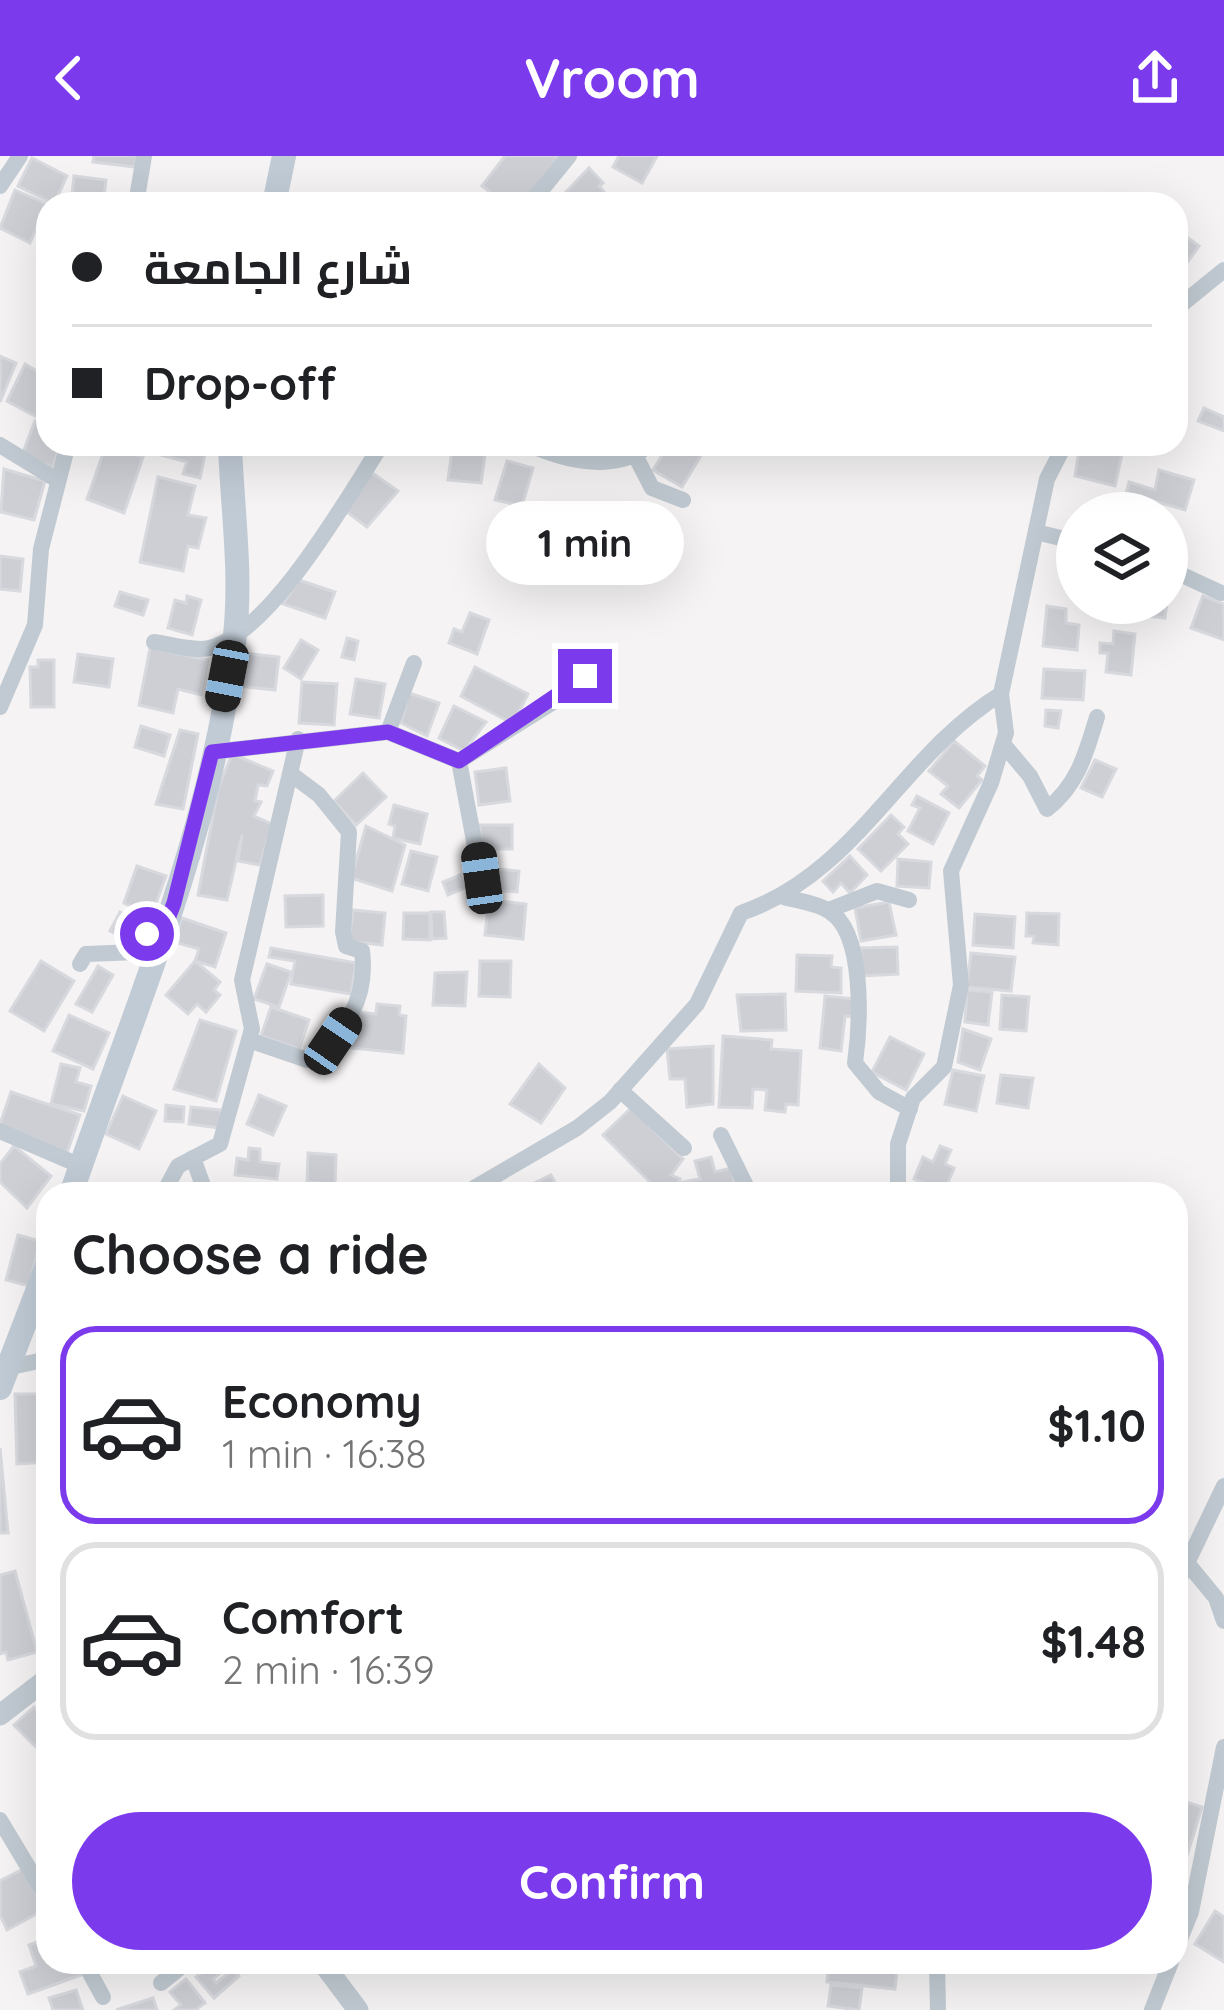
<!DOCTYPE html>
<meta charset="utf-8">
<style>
body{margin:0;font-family:Quicksand,Cairo,sans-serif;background:#f2f2f2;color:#202124;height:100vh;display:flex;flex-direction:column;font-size:45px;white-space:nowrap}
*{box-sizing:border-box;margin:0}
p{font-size:39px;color:#757577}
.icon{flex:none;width:66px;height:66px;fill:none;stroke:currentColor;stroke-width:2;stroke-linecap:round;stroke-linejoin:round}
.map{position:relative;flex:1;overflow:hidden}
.details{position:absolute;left:36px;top:1026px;width:1152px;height:792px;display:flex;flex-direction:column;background:#fff;border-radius:36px;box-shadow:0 12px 48px #0002}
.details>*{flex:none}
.hud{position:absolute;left:36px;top:36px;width:1152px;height:264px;border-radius:36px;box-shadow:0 12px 48px #0002;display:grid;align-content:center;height:264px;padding:0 36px;background:#fff}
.buttons{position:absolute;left:1056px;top:336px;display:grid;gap:24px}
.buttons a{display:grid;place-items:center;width:132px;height:132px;border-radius:50%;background:#fff;box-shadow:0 12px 48px #0002;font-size:60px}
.end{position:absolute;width:54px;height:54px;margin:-27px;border:15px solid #7c3aed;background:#fff;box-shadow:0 0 0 6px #fff}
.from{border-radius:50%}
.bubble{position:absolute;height:84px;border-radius:42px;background:#fff;box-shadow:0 12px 48px #0002;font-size:39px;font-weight:700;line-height:84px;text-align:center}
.car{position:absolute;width:36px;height:72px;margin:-36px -18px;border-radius:15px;box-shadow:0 0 9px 3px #0007;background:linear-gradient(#222 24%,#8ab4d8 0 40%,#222 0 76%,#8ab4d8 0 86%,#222 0)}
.hud b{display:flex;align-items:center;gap:42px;height:114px;font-size:45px}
.hud b+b{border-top:3px solid #e0e0e0}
.hud i{width:30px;height:30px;background:#202124}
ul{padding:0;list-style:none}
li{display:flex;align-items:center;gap:36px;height:198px;margin:0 24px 18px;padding:0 12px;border:6px solid #e0e0e0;border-radius:36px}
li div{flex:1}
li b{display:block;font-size:45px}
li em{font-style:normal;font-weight:700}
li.on{border-color:#7c3aed}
li>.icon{width:108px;height:108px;stroke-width:1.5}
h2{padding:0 36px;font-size:54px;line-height:144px}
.cta{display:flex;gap:24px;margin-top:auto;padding:24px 36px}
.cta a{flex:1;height:138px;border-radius:72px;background:#7c3aed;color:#fff;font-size:48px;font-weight:700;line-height:138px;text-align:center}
header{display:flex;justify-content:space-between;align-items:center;height:156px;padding:0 36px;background:#7c3aed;color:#fff;font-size:54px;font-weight:700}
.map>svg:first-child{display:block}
.building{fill:#cdcfd5;stroke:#d7d9de;stroke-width:3}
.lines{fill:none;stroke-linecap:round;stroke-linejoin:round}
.minor{stroke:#c1cad2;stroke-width:16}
.tertiary{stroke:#c1cad2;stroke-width:21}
.secondary{stroke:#c1cbd6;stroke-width:24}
.route{stroke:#7c3aed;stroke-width:15}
</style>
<header><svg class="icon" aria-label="back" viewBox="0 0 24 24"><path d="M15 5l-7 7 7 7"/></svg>Vroom<svg class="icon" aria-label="share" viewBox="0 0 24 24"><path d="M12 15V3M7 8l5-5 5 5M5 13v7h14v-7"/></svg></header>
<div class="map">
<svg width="1224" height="1854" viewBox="0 0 1224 1854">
<rect width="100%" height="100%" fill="#f5f3f3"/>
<g class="building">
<polygon points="94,0 136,0 135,11 93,6"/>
<polygon points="505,0 555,0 558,2 525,48 506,48 482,30"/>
<polygon points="619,0 657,0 642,27 613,11"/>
<polygon points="32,2 67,20 54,48 18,30"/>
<polygon points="589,12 603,27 599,30 614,48 575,48 565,37"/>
<polygon points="74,20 106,24 103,48 71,48"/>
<polygon points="15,34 47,48 30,87 0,72"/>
<polygon points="1176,73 1199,90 1181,115 1176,112"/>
<polygon points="0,200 16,207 0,246"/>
<polygon points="25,208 44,219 41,225 48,228 37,261 7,245"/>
<polygon points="1204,252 1224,261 1224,275 1198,265"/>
<polygon points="35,265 48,270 48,288 61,288 52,311 22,299"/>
<polygon points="160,288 207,288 200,322 183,318 187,306 157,298"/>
<polygon points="453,288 486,292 481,327 448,324"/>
<polygon points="669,288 708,288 682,331 653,314"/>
<polygon points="1080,288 1122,298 1115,330 1075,320"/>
<polygon points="106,289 143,301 124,357 87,343"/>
<polygon points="507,305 533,312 522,350 495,344"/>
<polygon points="4,313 45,325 34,364 1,356"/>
<polygon points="1159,314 1194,324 1185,354 1151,344 1149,350 1134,347 1131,357 1122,355 1129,326 1155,334"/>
<polygon points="371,316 398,335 367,371 344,354"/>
<polygon points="158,321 195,330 188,359 206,362 198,392 188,390 183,415 140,406"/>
<polygon points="1074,395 1077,396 1077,434 1064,430"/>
<polygon points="0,400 23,403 20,435 0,433"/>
<polygon points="299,424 335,436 325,462 283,448"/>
<polygon points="120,436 148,444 143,459 115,450"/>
<polygon points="187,440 201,444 192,479 168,472 175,444 186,447"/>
<polygon points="1203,440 1224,448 1224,484 1191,472"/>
<polygon points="1139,447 1167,447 1165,462 1138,459"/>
<polygon points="1047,450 1066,453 1066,467 1079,469 1077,494 1043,490"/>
<polygon points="470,457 489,464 477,498 449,487 454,473 462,476"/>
<polygon points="1114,475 1135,478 1131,519 1106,516 1108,497 1100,497 1100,487 1113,488"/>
<polygon points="347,482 358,485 354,504 342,501"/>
<polygon points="301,484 318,494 301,523 284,512"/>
<polygon points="150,492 208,504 201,539 178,533 173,557 139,549"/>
<polygon points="243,497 279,501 275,534 239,530"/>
<polygon points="78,498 113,503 109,531 74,526"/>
<polygon points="38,504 54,504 54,551 31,551 30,511 38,511"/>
<polygon points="475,511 528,538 513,568 461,540"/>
<polygon points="1044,513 1085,515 1083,544 1042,542"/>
<polygon points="356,523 385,528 379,562 350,558"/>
<polygon points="302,526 337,528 334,569 299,567"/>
<polygon points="409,537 439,547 427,580 401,567"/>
<polygon points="454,550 486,566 464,595 439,582"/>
<polygon points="1046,554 1061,555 1058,572 1045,570"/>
<polygon points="141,570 170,579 164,600 135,591"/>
<polygon points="180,574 198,578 183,653 156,648"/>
<polygon points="954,585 985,610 977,620 982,624 959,652 941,638 948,630 929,615"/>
<polygon points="232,598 273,615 267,630 258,629 255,645 261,646 254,660 272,668 260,709 238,705 242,679 227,744 198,739 218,633"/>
<polygon points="1095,604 1116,613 1102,641 1081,632"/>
<polygon points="506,612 510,645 479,649 475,616"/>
<polygon points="363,617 386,641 356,669 334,645"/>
<polygon points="917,640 949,657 933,688 908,675 920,652 912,649"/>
<polygon points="394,649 427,658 420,688 393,682 395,670 389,668"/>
<polygon points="891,659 904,671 898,678 908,688 881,715 858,693"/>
<polygon points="480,669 512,669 512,693 481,693"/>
<polygon points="366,670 405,689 392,735 351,722"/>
<polygon points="411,695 437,701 428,735 402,728"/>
<polygon points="850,700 867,719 850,737 841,727 833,736 823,725"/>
<polygon points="898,703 931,706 929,732 897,730"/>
<polygon points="137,710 166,720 151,761 124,747"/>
<polygon points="495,713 519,715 517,736 493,734"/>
<polygon points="460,719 465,732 448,739 443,726"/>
<polygon points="323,739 323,770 286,771 285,740"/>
<polygon points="489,744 526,748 523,783 485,779"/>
<polygon points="889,746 896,779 861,785 855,752"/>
<polygon points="353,754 385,757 382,789 349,785"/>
<polygon points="120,756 135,764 125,783 110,775"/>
<polygon points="431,756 444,756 446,782 432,783"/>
<polygon points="404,757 430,757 430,784 403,783"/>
<polygon points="1027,757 1059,758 1058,789 1033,787 1034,780 1026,780"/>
<polygon points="975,758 1015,761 1013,792 973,789"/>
<polygon points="182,762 226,777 215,811 195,805 199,793 174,786"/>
<polygon points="897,791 898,818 861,820 861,792"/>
<polygon points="271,792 356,807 351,838 291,828 295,805 269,801"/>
<polygon points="971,797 1015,801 1011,835 967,831"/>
<polygon points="797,799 832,800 831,811 841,812 841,837 796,835"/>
<polygon points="41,805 74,825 44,875 10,855"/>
<polygon points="195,805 220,826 214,834 220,839 206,856 197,848 188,858 166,839"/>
<polygon points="480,805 511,805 510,841 479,840"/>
<polygon points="267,808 291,816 279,851 254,843"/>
<polygon points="98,810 113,819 92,856 76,848"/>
<polygon points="467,816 465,850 433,849 435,817"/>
<polygon points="967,834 992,836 988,869 965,866"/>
<polygon points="785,838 786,874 741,875 737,839"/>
<polygon points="1002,839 1029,841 1026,875 1000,873"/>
<polygon points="825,840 856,843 855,861 845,860 841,895 820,892"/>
<polygon points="377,848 400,850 399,859 406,860 403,897 342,891 344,871 353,872 354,856 376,858"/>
<polygon points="271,851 309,864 299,893 261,880"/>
<polygon points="69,859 109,877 93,913 53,895"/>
<polygon points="200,864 236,875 216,945 174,933"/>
<polygon points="963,873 991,883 980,914 958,906"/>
<polygon points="723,880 772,884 771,893 801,895 798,949 786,948 785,956 765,954 767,934 753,933 752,952 719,951"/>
<polygon points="890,881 924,898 906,934 872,916"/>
<polygon points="713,890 713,948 687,951 685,923 670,923 667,893"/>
<polygon points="61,908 80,912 76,926 91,930 84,955 51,948"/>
<polygon points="539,908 565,932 541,967 510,948"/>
<polygon points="953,914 984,920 976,955 945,948"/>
<polygon points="1001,919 1033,922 1028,952 997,947"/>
<polygon points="11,936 80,959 67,997 0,968"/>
<polygon points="259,939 286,950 273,979 247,968"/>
<polygon points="123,940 156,955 139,993 106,978"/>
<polygon points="166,949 184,951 183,966 165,965"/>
<polygon points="191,951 221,954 220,972 189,968"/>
<polygon points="631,952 683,1003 671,1019 680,1023 671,1038 662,1038 603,979"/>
<polygon points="14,990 51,1020 27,1052 0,1026 0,1008"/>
<polygon points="940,990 951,994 945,1008 954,1012 944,1036 914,1023 923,1001 933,1006"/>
<polygon points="249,992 260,993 260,1006 279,1008 277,1023 235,1019 237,1002 248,1004"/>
<polygon points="308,997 336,999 335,1028 307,1026"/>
<polygon points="711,1001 715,1016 731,1012 737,1038 679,1038 677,1027 700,1023 695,1005"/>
<polygon points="551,1019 561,1038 522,1038 520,1034"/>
<polygon points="18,1079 40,1085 29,1130 6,1124"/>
<polygon points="15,1238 46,1238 48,1306 17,1308"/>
<polygon points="0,1292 8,1377 0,1377"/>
<polygon points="15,1415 37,1496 8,1504 6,1496 0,1498 0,1419"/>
<polygon points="34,1551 48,1565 48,1586 39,1594 14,1569"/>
<polygon points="1176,1643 1202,1651 1185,1706 1176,1703"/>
<polygon points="23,1713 44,1754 7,1774 0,1759 0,1725"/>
<polygon points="1215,1755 1224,1761 1224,1806 1195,1788"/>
<polygon points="48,1782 48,1806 76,1806 81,1819 28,1838 20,1816 36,1810 29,1789"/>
<polygon points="214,1806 222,1816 213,1823 216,1827 233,1813 239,1820 214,1842 196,1821"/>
<polygon points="842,1806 898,1808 895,1833 827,1826 828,1815 841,1816"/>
<polygon points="186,1823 205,1847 195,1854 174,1854 181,1849 170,1836"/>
<polygon points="831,1829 862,1832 859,1854 828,1850"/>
<polygon points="76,1834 83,1854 53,1854 49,1842"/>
<polygon points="153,1842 157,1854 116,1854"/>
</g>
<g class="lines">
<g class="minor">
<polyline points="0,30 20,0"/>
<polyline points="136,48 144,0"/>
<polyline points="530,48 569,0"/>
<polyline points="1176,153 1224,114"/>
<path d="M528,288C565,305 618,318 650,288"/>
<polyline points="0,289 57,324"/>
<polyline points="636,301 652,332 683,344"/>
<polyline points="1036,376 1077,386"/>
<polyline points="1167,412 1221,437"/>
<path d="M154,486C170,488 193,496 209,492C271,478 348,340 382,288"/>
<polyline points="0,551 35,469 41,393 68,288"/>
<polyline points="388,576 414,507"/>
<path d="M1003,588L1030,620L1047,653C1078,629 1086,597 1097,561"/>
<polyline points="212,596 388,576 459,605 481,722"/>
<polyline points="459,605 571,535 585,519"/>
<path d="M784,741C798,745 817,747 829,755C866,777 860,871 855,907L879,936L910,953"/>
<polyline points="829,754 877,735 909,744"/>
<polyline points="80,808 86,798 138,796 147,778 166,768"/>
<path d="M249,884L307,904C346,876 368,844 362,795L346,790L343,776L349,676L319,639L291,618"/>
<polyline points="620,934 684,992"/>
<polyline points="0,975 81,1010"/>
<polyline points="721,979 750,1038"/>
<polyline points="193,1002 206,1038"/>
<polyline points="163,1038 178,1010 220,988 252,873 242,824 298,583"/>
<path d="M464,1038L577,972L610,946L697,848L741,757C858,717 901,599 1001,538"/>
<polyline points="898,1038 898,988 913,942 944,911 961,829 951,715 991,627 1006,577 1001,538 1047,323 1065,288"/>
<polyline points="11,1211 48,1203"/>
<polyline points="1188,1408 1216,1442 1224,1465"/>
<polyline points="1176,1430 1224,1330"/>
<polyline points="0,1664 48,1744"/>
<polyline points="1176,1793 1191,1756 1224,1591"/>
<polyline points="84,1806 103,1841"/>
<polyline points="937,1806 938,1854"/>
<polyline points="161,1827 187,1806"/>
<polyline points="1152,1854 1171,1806"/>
</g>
<g class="tertiary">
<polyline points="0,1559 48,1522"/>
<polyline points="322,1806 358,1854"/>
</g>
<g class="secondary">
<polyline points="274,48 284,0"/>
<path d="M71,1038C133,856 214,672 235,479C242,416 232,351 230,288"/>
<polyline points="0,1232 48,1107"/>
</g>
</g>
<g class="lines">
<polyline class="route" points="147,778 166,768 174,747 212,596 388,576 459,605 585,520"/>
</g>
</svg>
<div class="buttons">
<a><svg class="icon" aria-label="layers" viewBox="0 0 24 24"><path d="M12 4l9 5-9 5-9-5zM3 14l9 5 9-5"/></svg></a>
</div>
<i class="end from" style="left:147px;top:778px"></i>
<i class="end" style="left:585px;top:520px"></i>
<div class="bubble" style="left:486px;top:345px;width:198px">1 min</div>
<i class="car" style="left:227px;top:520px;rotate:191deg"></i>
<i class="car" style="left:482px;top:722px;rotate:352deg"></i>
<i class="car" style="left:333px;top:885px;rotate:34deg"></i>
<div class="hud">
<b><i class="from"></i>شارع الجامعة</b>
<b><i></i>Drop-off</b>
</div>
<section class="details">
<h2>Choose a ride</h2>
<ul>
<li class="on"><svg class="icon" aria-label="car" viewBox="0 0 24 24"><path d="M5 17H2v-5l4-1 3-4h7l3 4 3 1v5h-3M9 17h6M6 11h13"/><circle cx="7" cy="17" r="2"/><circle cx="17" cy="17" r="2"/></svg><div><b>Economy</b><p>1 min · 16:38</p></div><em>$1.10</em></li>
<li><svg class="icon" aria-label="car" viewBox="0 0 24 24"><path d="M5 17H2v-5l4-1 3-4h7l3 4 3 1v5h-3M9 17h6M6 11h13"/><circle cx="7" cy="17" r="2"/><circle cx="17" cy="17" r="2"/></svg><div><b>Comfort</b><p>2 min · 16:39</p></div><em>$1.48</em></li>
</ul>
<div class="cta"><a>Confirm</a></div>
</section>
</div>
